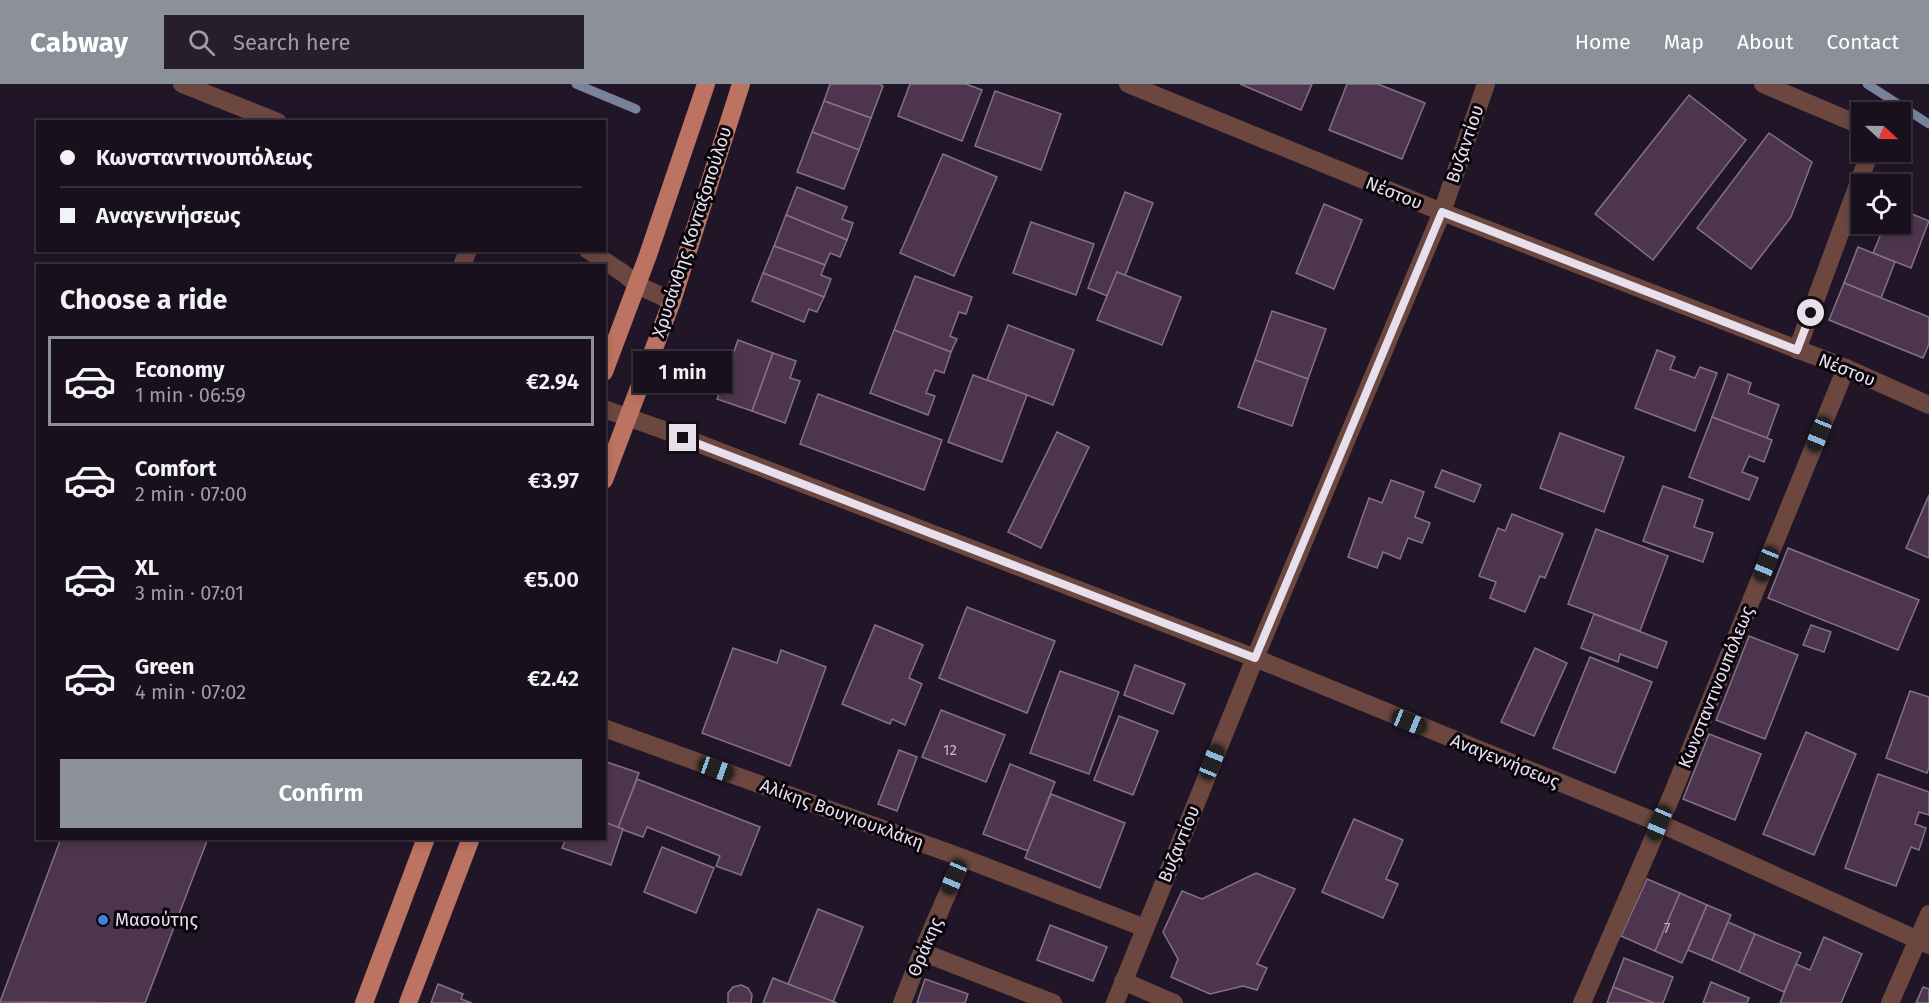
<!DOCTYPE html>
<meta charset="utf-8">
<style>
body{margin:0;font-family:"Fira Sans",sans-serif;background:#261e2b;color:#f1f3f6;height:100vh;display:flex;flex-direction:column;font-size:22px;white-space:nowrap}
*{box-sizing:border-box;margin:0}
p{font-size:20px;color:#9f9da4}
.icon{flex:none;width:33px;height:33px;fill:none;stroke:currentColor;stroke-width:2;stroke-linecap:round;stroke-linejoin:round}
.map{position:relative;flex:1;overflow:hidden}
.details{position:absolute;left:36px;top:180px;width:570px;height:576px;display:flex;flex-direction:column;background:#19101e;border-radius:0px;box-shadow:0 3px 9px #0003,0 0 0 2px #37303c}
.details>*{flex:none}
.guide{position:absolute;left:36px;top:36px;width:570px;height:132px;border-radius:0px;box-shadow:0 3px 9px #0003,0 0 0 2px #37303c;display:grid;align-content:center;height:132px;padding:0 24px;background:#19101e}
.needle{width:39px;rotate:112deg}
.tools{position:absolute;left:1851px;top:18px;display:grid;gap:12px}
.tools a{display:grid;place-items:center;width:60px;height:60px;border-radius:0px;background:#19101e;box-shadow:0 3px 9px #0003,0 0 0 2px #37303c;font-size:30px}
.end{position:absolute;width:27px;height:27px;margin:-14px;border:8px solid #e8dfed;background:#111;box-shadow:0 0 0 3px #111}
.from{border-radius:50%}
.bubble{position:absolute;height:42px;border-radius:0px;background:#19101e;box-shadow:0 3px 9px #0003,0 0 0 2px #37303c;font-size:20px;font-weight:600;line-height:42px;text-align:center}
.car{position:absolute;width:18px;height:36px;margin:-18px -9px;border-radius:8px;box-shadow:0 0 4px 2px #0007;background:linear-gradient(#222 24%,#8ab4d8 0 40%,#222 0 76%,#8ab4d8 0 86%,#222 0)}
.guide b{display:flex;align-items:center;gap:21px;height:57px;font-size:22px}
.guide b+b{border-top:2px solid #37303c}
.guide i{width:15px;height:15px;background:#f1f3f6}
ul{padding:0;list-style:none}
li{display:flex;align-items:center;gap:18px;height:90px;margin:0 12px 9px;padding:0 12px;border:3px solid transparent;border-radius:0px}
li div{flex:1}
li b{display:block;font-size:22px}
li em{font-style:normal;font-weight:600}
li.selected{border-color:#8c9099}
li>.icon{width:54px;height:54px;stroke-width:1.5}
h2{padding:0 24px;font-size:27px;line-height:72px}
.cta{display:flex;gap:12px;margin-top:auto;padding:12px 24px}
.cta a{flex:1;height:69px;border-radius:0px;background:#8c9099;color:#fff;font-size:24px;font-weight:600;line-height:69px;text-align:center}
header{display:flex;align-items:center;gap:36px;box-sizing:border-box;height:84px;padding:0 30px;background:#8c9099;color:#fff}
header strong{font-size:28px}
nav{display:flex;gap:33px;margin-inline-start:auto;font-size:21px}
.search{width:420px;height:54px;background:#261e2b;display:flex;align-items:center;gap:15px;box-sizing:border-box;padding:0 21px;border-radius:0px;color:#9f9da4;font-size:22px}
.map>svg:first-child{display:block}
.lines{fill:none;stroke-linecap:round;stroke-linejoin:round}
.stream{stroke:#79829c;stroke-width:9}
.building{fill:#4e354f;stroke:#857186;stroke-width:1.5}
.minor{stroke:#6b473f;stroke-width:18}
.major{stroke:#bc7361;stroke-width:18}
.route{stroke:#e8dfed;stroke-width:8}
.shop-dot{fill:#3f7fe0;stroke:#08040b;stroke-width:2}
.labels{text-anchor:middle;stroke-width:6;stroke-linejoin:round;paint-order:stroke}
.number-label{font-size:15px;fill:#c2b4c6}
.street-label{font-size:18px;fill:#e8dfed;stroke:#08040b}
.poi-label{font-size:18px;fill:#e8dfed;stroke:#08040b;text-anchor:start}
</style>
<header>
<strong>Cabway</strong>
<div class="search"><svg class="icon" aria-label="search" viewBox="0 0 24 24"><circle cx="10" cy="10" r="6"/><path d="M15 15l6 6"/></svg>Search here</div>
<nav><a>Home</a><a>Map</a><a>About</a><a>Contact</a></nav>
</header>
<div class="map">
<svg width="1929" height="919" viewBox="0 0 1929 919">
<rect width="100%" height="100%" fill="#211528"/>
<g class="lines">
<g class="stream">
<polyline points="576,0 636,25"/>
<polyline points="1867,0 1929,40"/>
</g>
</g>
<g class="building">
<polygon points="830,0 879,0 883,2 871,34 824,17"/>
<polygon points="910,0 966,0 982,6 962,57 898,32"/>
<polygon points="1240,0 1312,0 1301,26"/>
<polygon points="1347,0 1378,0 1425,19 1402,75 1329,46"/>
<polygon points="995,7 1061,30 1041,86 975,62"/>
<polygon points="1689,11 1746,56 1653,176 1595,130"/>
<polygon points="824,17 871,34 859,66 812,48"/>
<polygon points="812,48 859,66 844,105 797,88"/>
<polygon points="1769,49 1812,78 1791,133 1751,185 1697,144"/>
<polygon points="943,70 997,93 954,192 900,169"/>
<polygon points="797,103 847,123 842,135 853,139 847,156 786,131"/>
<polygon points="1125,108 1153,119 1125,192 1117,188 1107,212 1088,204"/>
<polygon points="1324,120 1362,136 1334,205 1296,189"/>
<polygon points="1900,125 1929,137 1911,184 1873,169 1885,140 1900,140"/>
<polygon points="786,131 847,156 840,173 830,169 825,181 774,162"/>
<polygon points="1031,138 1094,160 1076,211 1013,189"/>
<polygon points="774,162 825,181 821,191 831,195 824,213 763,189"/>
<polygon points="1858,163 1895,178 1881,214 1844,199"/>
<polygon points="1117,188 1181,213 1162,261 1097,236"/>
<polygon points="763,189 824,213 817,228 809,225 804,238 752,217"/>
<polygon points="915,192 972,213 966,230 959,228 950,252 957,255 951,268 894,246"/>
<polygon points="1844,199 1929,233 1929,260 1923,274 1829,236"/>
<polygon points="1272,227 1326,245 1308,295 1255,276"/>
<polygon points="1008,241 1074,266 1053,321 987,296"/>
<polygon points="894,246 951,268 944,289 935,286 926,309 935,312 928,331 870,309"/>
<polygon points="738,256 773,269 752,327 717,315"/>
<polygon points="1657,266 1675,273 1670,285 1695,294 1700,283 1717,289 1695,347 1635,324"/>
<polygon points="773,269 796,277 790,294 800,297 785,339 752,327"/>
<polygon points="1255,276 1308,295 1292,342 1238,323"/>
<polygon points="1728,290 1751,299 1748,309 1779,321 1767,354 1712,333"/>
<polygon points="973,291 1027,311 1002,378 948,358"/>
<polygon points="818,310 942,356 924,406 800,360"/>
<polygon points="1712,333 1772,356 1764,378 1749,372 1742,388 1758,394 1749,416 1689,393"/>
<polygon points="1057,348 1089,363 1041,464 1008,448"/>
<polygon points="1560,349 1624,373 1604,428 1540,404"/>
<polygon points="1442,386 1481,401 1474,418 1435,403"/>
<polygon points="1391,396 1424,408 1415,433 1430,439 1422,459 1408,454 1400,475 1383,468 1377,484 1348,473 1369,414 1382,419"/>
<polygon points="1663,402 1703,416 1694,443 1713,449 1703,478 1643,457"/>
<polygon points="1929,411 1929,474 1906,464"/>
<polygon points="1512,430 1563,450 1545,494 1540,492 1525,528 1490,514 1496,498 1479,492 1498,444 1505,447"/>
<polygon points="1596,445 1668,472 1640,547 1568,520"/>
<polygon points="1788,464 1919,516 1898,566 1768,514"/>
<polygon points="967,523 1055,557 1027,629 939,594"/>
<polygon points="1594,530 1667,558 1657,584 1620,570 1618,578 1581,564"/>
<polygon points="875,541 923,561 909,594 922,600 905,641 892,635 890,640 842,620"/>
<polygon points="1811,541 1831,548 1824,568 1803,561"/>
<polygon points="1749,552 1798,571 1765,655 1716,636"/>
<polygon points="733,564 777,579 781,566 826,583 790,682 702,649"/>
<polygon points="1535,564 1567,579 1534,652 1501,638"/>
<polygon points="1590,573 1652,598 1615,689 1553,664"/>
<polygon points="1135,581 1185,600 1173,630 1124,611"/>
<polygon points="1060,587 1119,608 1089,690 1030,669"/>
<polygon points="1910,607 1929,613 1929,684 1927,689 1886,674"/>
<polygon points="941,626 1005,651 986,698 922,673"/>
<polygon points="1119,632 1158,647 1133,711 1094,696"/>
<polygon points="1806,648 1856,670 1814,771 1763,750"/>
<polygon points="1709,650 1761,670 1735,736 1683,715"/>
<polygon points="899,666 917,673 897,727 878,720"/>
<polygon points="604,677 639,689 618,744 604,738"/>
<polygon points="1010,680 1055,698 1028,767 983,750"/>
<polygon points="1878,690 1929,708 1929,731 1919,728 1915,740 1926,744 1919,766 1911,763 1896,802 1845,784"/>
<polygon points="637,695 760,743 741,791 716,782 720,772 647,743 643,753 618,744"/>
<polygon points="1051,710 1125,739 1100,804 1025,774"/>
<polygon points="1354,735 1403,756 1386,795 1398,800 1383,834 1322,808"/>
<polygon points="604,738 623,745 611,781 562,764 566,754 604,754"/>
<polygon points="61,754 200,754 207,757 145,919 0,918"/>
<polygon points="662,763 714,784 696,829 644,808"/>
<polygon points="1256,789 1295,805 1257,880 1267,884 1257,906 1243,902 1210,910 1171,893 1178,875 1163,848 1182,807 1202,815"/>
<polygon points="1647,795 1680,809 1655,867 1621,852"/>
<polygon points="1680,809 1707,821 1682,879 1655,867"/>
<polygon points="1707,821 1731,831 1712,876 1688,866"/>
<polygon points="818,825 863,843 833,918 788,900"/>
<polygon points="1728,838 1755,850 1739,888 1712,876"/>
<polygon points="1050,841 1107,863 1093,897 1037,876"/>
<polygon points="1755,850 1801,869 1784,908 1739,888"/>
<polygon points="1824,853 1862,870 1841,919 1780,919 1796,880 1810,886"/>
<polygon points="1624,874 1673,893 1663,919 1654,919 1613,903"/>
<polygon points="773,894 788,900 837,919 763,919"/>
<polygon points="925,895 968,910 965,919 917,919"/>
<polygon points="1711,898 1749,914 1747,919 1703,919"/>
<polygon points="438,900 463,910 461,915 472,919 431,919"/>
<polygon points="741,901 748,904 752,911 751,919 728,919 728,909 733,903"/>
<polygon points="1613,903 1654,919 1607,919"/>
<polygon points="1923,903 1929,905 1929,919 1916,919"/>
</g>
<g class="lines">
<g class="minor">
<polyline points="182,0 278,38"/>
<polyline points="1128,0 1442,128 1846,284 1929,321"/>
<polyline points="1763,0 1862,42"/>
<polyline points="588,166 623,189 637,201 672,217"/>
<polyline points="462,182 468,166"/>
<polyline points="1797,266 1870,68"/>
<polyline points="604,325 661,345 1255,574 1659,739 1929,861"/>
<polyline points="604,644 963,774 1145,844"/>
<polyline points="922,868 1053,919"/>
<polyline points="1123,897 1174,919"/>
<polyline points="902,919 922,868 963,774"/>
<polyline points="1115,919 1255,574 1442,128 1486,0"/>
<polyline points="1582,919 1669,718 1846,284"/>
<polyline points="1890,919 1929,830"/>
</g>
<g class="major">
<polyline points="604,288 648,171 706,0"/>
<polyline points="604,396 672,217 741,0"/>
<polyline points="364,919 426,754"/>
<polyline points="408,919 471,754"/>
</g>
</g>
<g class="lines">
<polyline class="route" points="683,354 1255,574 1442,128 1797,266 1811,229"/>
</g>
<circle class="shop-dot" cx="103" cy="836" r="6"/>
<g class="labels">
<g class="number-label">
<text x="950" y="671">12</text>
<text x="1667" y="849">7</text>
</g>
<g class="street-label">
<text transform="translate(1465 60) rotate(-71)" y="6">Βυζαντίου</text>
<text transform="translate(1394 109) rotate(22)" y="6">Νέστου</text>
<text transform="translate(692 148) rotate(-72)" y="6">Χρυσάνθης Κονταξοπούλου</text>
<text transform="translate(1847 286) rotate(22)" y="6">Νέστου</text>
<text transform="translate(1716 603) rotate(-68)" y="6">Κωνσταντινουπόλεως</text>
<text transform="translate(1505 677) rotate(22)" y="6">Αναγεννήσεως</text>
<text transform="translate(842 730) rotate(20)" y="6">Αλίκης Βουγιουκλάκη</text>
<text transform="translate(1179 760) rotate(-68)" y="6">Βυζαντίου</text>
<text transform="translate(925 863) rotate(-67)" y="6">Θράκης</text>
</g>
<g class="poi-label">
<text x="115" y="842">Μασούτης</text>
</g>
</g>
</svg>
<div class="tools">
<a><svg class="needle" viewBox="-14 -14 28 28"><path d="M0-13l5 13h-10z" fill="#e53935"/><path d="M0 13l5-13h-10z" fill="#9f9da4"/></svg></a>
<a><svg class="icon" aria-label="locate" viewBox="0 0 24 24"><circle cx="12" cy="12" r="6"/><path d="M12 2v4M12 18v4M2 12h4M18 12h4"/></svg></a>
</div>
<i class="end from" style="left:1811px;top:229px"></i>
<i class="end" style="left:683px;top:354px"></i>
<div class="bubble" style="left:633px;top:267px;width:99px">1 min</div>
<i class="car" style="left:1819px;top:350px;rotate:202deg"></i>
<i class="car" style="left:1766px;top:480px;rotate:202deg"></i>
<i class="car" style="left:1409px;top:638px;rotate:112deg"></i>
<i class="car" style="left:1212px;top:678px;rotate:22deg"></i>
<i class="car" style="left:716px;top:685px;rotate:110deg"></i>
<i class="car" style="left:1659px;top:739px;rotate:203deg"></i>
<i class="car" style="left:954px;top:793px;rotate:203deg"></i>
<div class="guide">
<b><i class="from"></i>Κωνσταντινουπόλεως</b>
<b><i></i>Αναγεννήσεως</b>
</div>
<section class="details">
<h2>Choose a ride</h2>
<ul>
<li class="selected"><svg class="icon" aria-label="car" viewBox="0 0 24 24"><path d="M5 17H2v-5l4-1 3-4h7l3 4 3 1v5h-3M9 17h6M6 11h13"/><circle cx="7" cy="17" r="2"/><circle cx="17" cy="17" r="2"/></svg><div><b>Economy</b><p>1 min · 06:59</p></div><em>€2.94</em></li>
<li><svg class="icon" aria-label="car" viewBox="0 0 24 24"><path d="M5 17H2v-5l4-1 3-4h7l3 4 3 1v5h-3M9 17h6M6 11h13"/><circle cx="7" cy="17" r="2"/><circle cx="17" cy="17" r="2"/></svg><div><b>Comfort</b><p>2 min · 07:00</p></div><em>€3.97</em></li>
<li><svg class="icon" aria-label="car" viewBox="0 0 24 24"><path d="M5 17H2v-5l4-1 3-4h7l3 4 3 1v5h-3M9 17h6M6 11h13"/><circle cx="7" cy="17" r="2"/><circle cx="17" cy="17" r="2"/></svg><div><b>XL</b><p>3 min · 07:01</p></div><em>€5.00</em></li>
<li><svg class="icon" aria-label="car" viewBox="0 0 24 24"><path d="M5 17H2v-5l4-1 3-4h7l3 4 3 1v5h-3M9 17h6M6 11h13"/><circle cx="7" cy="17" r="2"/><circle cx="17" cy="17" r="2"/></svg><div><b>Green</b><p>4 min · 07:02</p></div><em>€2.42</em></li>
</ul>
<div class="cta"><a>Confirm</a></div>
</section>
</div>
